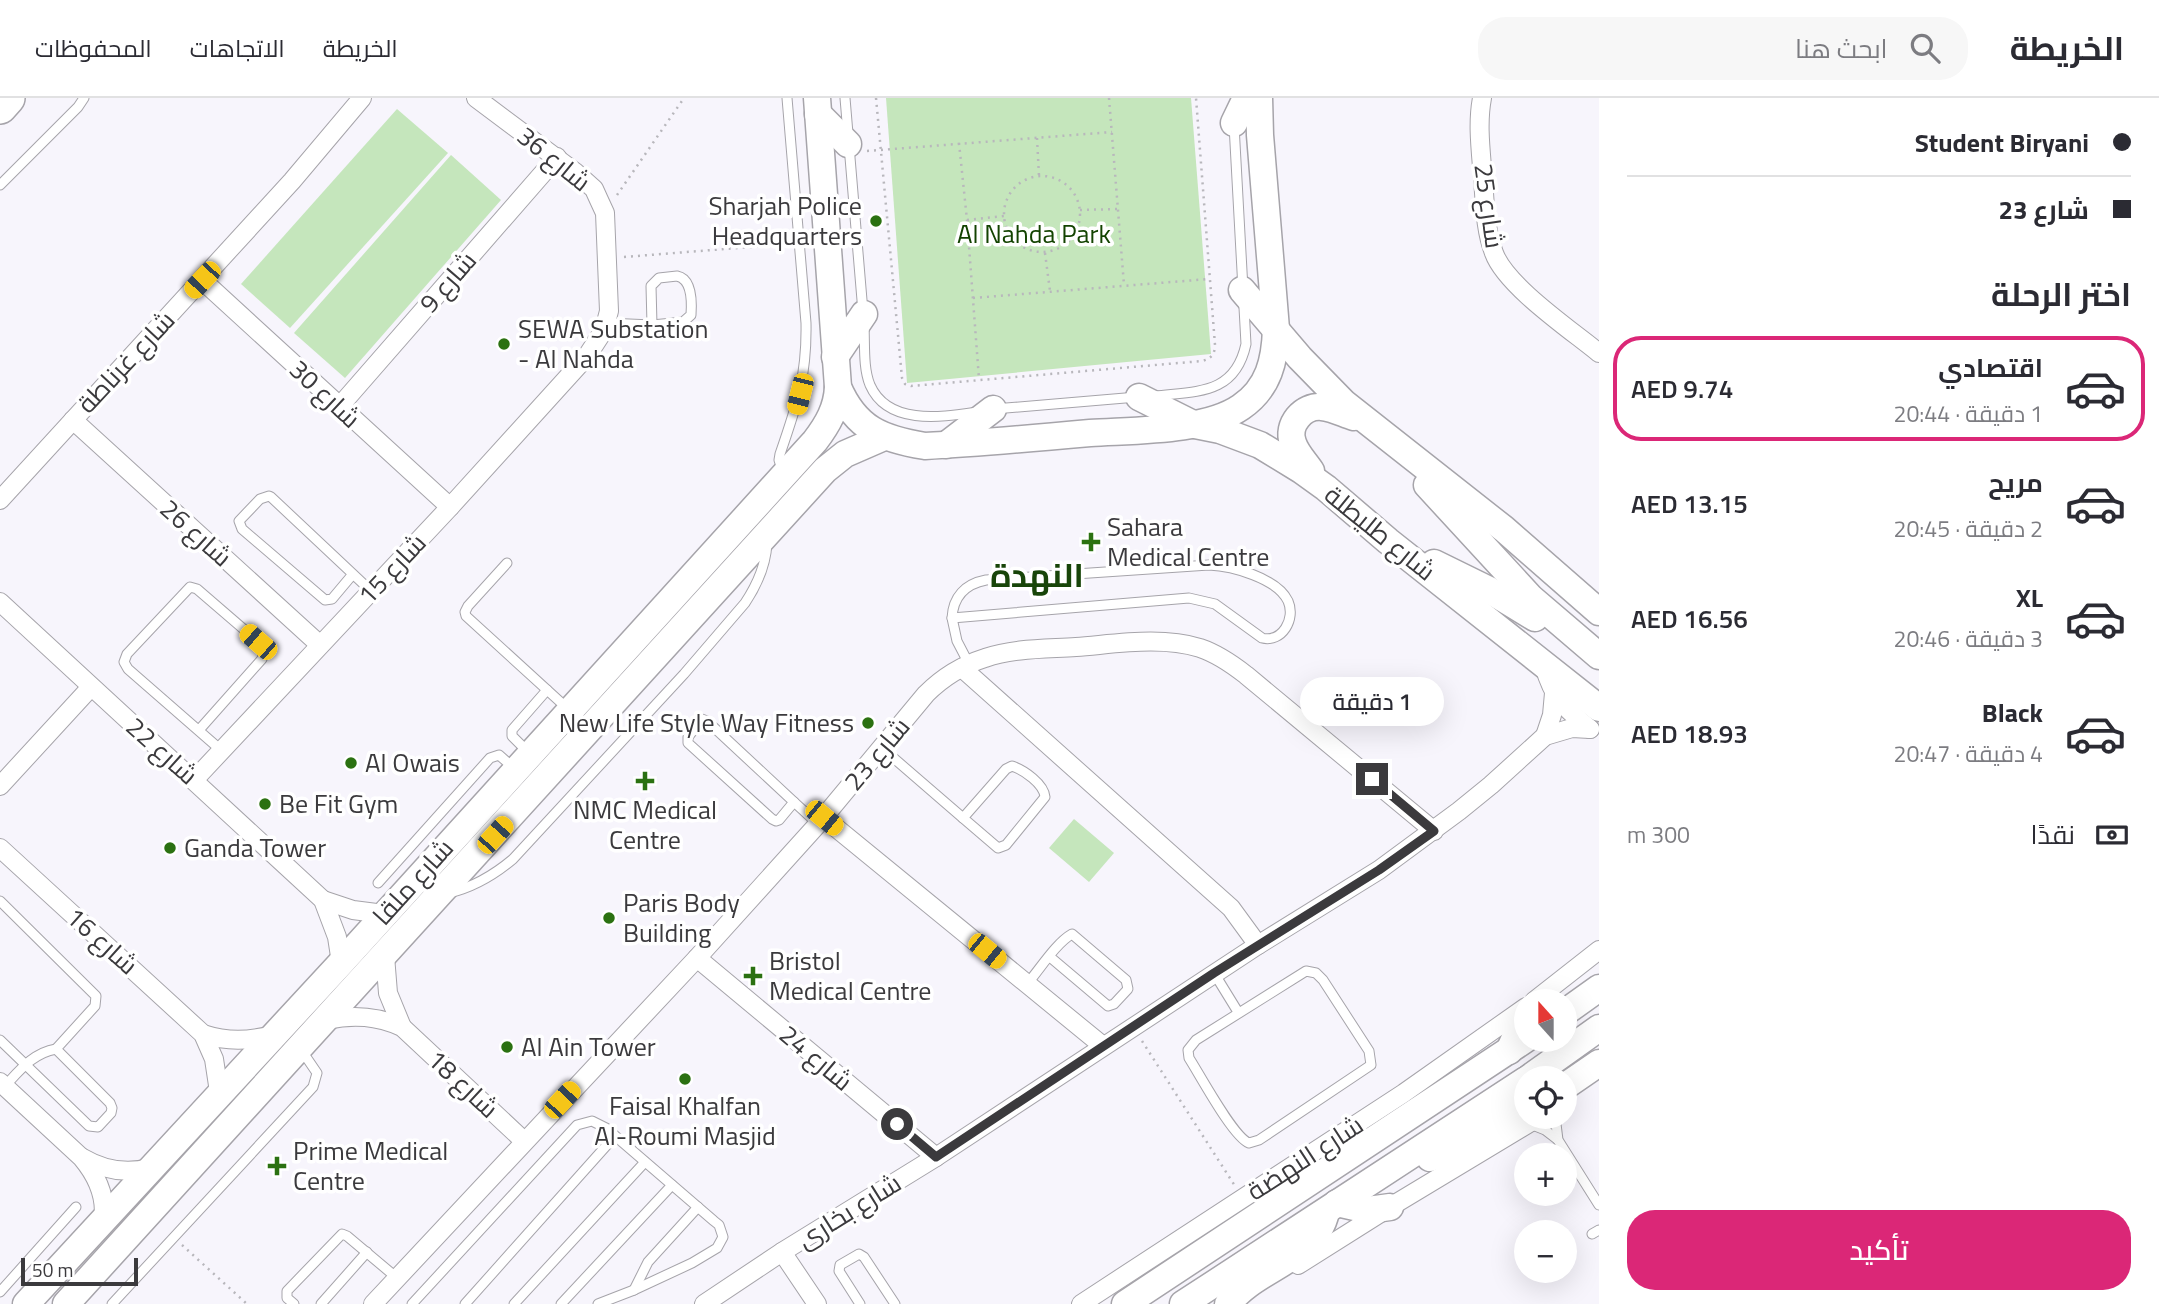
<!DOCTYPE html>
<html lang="ar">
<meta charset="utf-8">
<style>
body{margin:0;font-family:"Titillium Web",Cairo,sans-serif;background:#f7f7f7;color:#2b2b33;direction:rtl;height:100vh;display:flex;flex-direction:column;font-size:26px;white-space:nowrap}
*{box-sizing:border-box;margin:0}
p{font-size:23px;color:#7c7c81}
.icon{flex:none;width:38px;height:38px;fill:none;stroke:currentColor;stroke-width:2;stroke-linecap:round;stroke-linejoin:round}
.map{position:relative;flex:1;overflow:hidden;direction:ltr}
.side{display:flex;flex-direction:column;background:#fff;width:560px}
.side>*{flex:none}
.hud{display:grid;align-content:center;height:154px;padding:0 28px;background:#fff}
.needle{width:46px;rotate:339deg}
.controls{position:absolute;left:1514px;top:891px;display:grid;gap:14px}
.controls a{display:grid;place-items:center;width:63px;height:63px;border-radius:50%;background:#fff;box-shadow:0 7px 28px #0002;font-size:35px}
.scale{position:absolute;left:21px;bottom:18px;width:117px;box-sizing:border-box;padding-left:7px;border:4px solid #3b3a3d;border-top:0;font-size:19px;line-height:24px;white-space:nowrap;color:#3b3a3d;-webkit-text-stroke:5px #fff;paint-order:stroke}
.end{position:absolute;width:32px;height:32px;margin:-16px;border:9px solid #3b3a3d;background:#fff;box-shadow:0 0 0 4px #fff}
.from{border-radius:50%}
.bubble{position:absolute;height:49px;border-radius:24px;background:#fff;box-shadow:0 7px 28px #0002;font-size:23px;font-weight:600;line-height:49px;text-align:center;direction:rtl}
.car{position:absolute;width:21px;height:42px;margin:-21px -10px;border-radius:9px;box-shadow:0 0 5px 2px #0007;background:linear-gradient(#f5c518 24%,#345 0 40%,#f5c518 0 76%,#345 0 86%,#f5c518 0)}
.hud b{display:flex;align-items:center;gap:24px;height:66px;font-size:26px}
.hud b+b{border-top:2px solid #e1e1e2}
.hud i{width:18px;height:18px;background:#2b2b33}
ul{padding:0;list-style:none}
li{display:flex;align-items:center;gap:21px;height:105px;margin:0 14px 10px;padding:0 14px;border:4px solid transparent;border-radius:28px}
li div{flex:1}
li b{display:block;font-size:26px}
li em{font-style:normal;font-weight:600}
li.selected{border-color:#db2777}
li>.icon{width:63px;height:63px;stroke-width:1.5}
h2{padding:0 28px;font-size:32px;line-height:84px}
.pay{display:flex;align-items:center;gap:18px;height:77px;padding:0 28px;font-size:26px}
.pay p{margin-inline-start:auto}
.cta{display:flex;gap:14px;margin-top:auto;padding:14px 28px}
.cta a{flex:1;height:80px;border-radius:28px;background:#db2777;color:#fff;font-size:28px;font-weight:600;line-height:80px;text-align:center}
header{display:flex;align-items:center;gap:42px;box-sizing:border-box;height:98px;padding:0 35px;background:#fff;border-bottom:2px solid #e1e1e2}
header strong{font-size:33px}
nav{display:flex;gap:38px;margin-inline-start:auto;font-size:24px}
.search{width:490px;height:63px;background:#f7f7f7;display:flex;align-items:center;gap:18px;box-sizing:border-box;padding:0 24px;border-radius:28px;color:#7c7c81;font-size:26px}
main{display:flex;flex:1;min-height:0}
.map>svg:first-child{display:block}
.park{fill:#c5e6bc}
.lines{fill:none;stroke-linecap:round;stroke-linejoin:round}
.lane-casing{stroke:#a6a4aa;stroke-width:11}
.street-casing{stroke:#a6a4aa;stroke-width:20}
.secondary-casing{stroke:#a6a4aa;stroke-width:29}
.highway-casing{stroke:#a6a4aa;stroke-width:36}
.path{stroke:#b8b7bc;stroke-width:2.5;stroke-dasharray:2 5;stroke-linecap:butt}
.lane{stroke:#fff;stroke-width:9}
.street{stroke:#fff;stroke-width:18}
.secondary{stroke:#fff;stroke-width:26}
.highway{stroke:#fff;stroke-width:33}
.route{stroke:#3b3a3d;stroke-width:9}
.poi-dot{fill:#2b7111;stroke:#fff;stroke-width:2.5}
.labels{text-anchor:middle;stroke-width:7;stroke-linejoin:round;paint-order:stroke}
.street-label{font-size:26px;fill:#3b3a3d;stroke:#fff}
.poi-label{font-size:26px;fill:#3b3a3d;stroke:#fff;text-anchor:start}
.park-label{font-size:26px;fill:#134301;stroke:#fff}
.district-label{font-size:33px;font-weight:bold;fill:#184509;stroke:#fff}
</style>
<header>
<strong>الخريطة</strong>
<div class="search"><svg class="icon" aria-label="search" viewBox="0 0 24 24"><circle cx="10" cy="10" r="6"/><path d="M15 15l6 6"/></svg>ابحث هنا</div>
<nav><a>الخريطة</a><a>الاتجاهات</a><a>المحفوظات</a></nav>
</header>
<main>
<section class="side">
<div class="hud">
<b><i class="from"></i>Student Biryani</b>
<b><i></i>شارع 23</b>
</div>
<h2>اختر الرحلة</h2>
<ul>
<li class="selected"><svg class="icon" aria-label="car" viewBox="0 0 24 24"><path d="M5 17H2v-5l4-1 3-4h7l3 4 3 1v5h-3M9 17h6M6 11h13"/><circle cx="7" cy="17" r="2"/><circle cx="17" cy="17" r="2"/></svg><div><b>اقتصادي</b><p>1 دقيقة · 20:44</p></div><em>AED 9.74</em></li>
<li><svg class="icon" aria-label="car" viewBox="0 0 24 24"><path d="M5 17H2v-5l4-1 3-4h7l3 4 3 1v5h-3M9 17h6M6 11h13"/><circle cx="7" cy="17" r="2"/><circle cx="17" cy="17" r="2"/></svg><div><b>مريح</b><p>2 دقيقة · 20:45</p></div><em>AED 13.15</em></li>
<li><svg class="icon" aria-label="car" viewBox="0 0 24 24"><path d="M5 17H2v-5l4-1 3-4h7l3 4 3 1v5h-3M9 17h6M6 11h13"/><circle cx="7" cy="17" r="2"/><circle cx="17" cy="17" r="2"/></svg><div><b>XL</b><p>3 دقيقة · 20:46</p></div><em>AED 16.56</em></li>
<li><svg class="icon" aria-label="car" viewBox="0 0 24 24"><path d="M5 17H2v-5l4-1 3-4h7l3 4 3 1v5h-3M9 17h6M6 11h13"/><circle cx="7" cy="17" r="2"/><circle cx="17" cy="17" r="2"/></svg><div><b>Black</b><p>4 دقيقة · 20:47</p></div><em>AED 18.93</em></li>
</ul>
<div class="pay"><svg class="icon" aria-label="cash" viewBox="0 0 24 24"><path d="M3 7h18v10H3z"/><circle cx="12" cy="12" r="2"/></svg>نقدًا<p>300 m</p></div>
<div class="cta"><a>تأكيد</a></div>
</section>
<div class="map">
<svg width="1599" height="1206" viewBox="0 0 1599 1206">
<rect width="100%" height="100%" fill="#f7f5fc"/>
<g class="park">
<polygon points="886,0 1191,0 1211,256 907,285"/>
<polygon points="397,11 448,55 290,230 241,186"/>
<polygon points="451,57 501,102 345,280 294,235"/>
<polygon points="1074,721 1114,755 1089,784 1049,750"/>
</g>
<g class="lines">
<g class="lane-casing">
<g id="lane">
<polyline points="845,0 863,214"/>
<polyline points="0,87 78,9 84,0"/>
<path d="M677,178C692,181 692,203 691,217L683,224L652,227L651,188L659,180Z"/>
<polyline points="607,225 652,227"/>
<path d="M864,228C865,247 863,270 870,287C888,328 942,319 977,314"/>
<path d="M1155,298C1197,293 1235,297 1246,246L1234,27"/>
<polyline points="994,311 1137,299"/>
<path d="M783,374L779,362L780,356C797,307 807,278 806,225L787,0"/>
<polyline points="507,465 468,508 465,514 466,518 568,611"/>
<path d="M1209,467C1232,468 1277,480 1288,503C1296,521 1282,545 1262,540L1215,506L1189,500L952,520C953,499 965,486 986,482Z"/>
<polyline points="353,476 332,501 325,502 242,431 239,423 260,401 269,398 271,399 371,493"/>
<polyline points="952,520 957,543 969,566"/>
<polygon points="702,621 707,623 794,704 779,722 776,723 772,721 688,645 688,639"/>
<polyline points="199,632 262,561 264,552 262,547 197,491 190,489 127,556 124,564 128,571 222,653"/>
<polyline points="882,650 963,720"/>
<polyline points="528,654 512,638 512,632 547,592"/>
<path d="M1012,668C1024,672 1044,686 1045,699L1006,747L998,750L963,720L1006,671Z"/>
<polyline points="794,704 818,726"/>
<polyline points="378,785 490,660 499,657 515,671"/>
<path d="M449,795C474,789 494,777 513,761L684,576L745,505C757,487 766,467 767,445"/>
<polyline points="0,803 96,898 95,908 56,951 110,1005 112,1010 111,1015 98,1029 89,1028 0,942"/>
<path d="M1306,873L1316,875L1323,882L1369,953L1371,967L1259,1042L1249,1045C1233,1039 1200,977 1189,960L1188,952L1196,942Z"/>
<polyline points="1214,875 1238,914"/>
<path d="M1027,886C1040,871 1056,845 1072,836L1126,882L1128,891L1114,906L1108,908L1050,859"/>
<path d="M5,988C20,972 33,955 56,951"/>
<polyline points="1555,1018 1558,1042 1599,1107"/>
<polyline points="1530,1026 1545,1032 1558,1042"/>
<polyline points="1592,1136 1599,1132"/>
<polyline points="634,1192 648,1164 698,1109"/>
<polyline points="0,1194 76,1109"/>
<polyline points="112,1206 313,989 317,975 302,953"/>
<polyline points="294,1206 287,1200 287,1193 342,1136 347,1138 397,1180"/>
<polyline points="321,1206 367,1154"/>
<polyline points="412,1206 577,1027 592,1023 606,1030 714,1123 719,1127 723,1139 717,1150 692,1165 634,1192 598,1206"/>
<polyline points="465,1206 615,1038"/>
<polyline points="514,1206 645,1064"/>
<polyline points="561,1206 672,1087"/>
<polyline points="860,1206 839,1173 840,1167 859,1156 864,1159 895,1206"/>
</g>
</g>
<g class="street-casing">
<g id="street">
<path d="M1482,0C1477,26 1481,54 1483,81C1485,105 1485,132 1494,155C1506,188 1571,232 1599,255"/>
<polyline points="202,182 450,409"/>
<polyline points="339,309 557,59"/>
<polyline points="73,322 320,547"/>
<polyline points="0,402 292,83 362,0"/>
<polyline points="0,504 323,802 337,839 341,865"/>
<path d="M1544,568C1554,602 1564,609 1590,631"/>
<polyline points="962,570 1231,810 1258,847"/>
<polyline points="1545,638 1552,617 1554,595"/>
<polyline points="194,682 450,409 587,258 604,232 609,213 605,115 599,102 594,91 575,74 476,0"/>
<polyline points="0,688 91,589"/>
<polyline points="824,720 1103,948"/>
<polyline points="0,750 203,936 214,961 219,994"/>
<polyline points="323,802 353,812 384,816"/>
<polyline points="385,858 388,895 402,929"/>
<polyline points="697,860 936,1059"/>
<polyline points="1534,903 1599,852"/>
<path d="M327,922C354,916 377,918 402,929L524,1043"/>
<path d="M203,936C228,944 248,943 273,937"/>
<path d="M0,984L82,1060C97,1078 107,1100 103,1124"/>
<path d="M83,1060C105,1073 126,1076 150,1070"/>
<polyline points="782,1154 817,1206"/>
<polyline points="1298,1167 1390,1109 1541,1018"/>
<path d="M373,1206L697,860L818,726L926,596C943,579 963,567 985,560C1014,550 1046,551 1076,549C1116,546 1161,538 1200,550C1218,556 1232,566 1246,577L1434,733"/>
<polyline points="704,1206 782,1154 936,1059 1258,847 1379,772 1459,713 1491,687 1545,638 1572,630 1590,631"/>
<polyline points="1081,1206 1404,995 1526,909"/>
</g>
</g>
<g class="secondary-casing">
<g id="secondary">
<path d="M817,0L838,289C856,331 882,341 925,348C980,345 1035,340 1090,335C1133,332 1205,334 1241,309C1269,290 1275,262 1276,231L1260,37L1259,0"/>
<polyline points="818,16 848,46"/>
<polyline points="1234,25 1246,0"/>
<polyline points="1242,192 1300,260 1344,305 1504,431 1599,514"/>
<polyline points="835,259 864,216"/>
<polyline points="1139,299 1195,327 1220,332 1260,347 1301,372 1326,390 1388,443 1599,610"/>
<polyline points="946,347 993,311"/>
<path d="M1311,373C1305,364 1296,355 1293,345C1286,327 1303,307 1322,309C1333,310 1344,316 1354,319"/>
<polyline points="1427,387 1531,500 1599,558"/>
<polyline points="1434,465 1489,492 1535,520"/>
<polyline points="1564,915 1599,890"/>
<polyline points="1509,953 1526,915"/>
<polyline points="1529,980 1599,930"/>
<polyline points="1564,989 1599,965"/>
<polyline points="1430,1060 1481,1037 1526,1012"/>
<polyline points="1337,1105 1368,1112 1390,1109"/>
<path d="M26,1206L341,865L815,343C828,326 837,310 838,289"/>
<polyline points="66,1206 825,372 845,356 884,339"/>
<polyline points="1125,1206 1526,941"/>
<polyline points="1183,1206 1526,982"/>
<path d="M1228,1206C1256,1169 1315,1163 1326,1114"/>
</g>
</g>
<g class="highway-casing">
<polyline id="highway" points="0,9 8,0"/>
</g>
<g class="path">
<path d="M876,0L902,280L905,286L911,288L1202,263C1211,261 1215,256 1215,247L1196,0"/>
<polyline points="1109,0 1124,187"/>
<polyline points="1037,40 1039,78"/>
<polyline points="959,45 967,122 979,281"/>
<polyline points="867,53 1112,34"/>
<circle cx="1042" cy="116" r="38"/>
<polyline points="617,97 684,0"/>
<polyline points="1080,112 1117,111"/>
<polyline points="967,122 1004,118"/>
<polyline points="1045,155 1050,193"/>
<polyline points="624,159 788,146"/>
<polyline points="973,200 1209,181"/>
<polyline points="1142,943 1235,1088"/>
<polyline points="182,1147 247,1206"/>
</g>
<use href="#lane" class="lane"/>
<use href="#street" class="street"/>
<use href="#secondary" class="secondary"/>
<use href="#highway" class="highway"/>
</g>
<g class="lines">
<polyline class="route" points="897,1026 936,1059 1214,875 1379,772 1434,733 1372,681"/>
</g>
<g class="poi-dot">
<circle cx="876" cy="123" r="7"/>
<circle cx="504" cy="246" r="7"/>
<path d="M1087.5 433.5h7v7h7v7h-7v7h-7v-7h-7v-7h7z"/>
<circle cx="868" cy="625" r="7"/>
<circle cx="351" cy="665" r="7"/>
<path d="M641.5 672.5h7v7h7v7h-7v7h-7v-7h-7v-7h7z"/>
<circle cx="265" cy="706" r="7"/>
<circle cx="170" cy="750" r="7"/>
<circle cx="609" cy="820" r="7"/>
<path d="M749.5 867.5h7v7h7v7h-7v7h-7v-7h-7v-7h7z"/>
<circle cx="507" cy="949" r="7"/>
<circle cx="685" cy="981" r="7"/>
<path d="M273.5 1057.5h7v7h7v7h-7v7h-7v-7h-7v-7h7z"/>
</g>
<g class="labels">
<g class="street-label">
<text transform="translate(554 61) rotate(39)" y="9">شارع 36</text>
<text transform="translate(1489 108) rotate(82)" y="9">شارع 25</text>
<text transform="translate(448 184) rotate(-49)" y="9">شارع 9</text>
<text transform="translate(126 264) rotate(-47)" y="9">شارع غرناطة</text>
<text transform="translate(325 296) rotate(43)" y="9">شارع 30</text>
<text transform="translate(196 435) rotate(42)" y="9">شارع 26</text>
<text transform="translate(1380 435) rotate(39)" y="9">شارع طليطلة</text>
<text transform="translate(392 471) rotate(-47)" y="9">شارع 15</text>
<text transform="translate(162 653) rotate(42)" y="9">شارع 22</text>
<text transform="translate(877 656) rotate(-50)" y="9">شارع 23</text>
<text transform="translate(413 784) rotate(-48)" y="9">شارع ملقا</text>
<text transform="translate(102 843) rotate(42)" y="9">شارع 16</text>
<text transform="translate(816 960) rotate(40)" y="9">شارع 24</text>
<text transform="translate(463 986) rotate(43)" y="9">شارع 18</text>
<text transform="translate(1305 1060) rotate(-33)" y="9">شارع النهضة</text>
<text transform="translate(849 1113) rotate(-32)" y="9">شارع بخارى</text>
</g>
<g class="poi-label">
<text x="862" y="117" text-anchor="end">Sharjah Police<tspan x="862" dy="30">Headquarters</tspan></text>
<text x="518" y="240">SEWA Substation<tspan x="518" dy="30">- Al Nahda</tspan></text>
<text x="1107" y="438">Sahara<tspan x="1107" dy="30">Medical Centre</tspan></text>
<text x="854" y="634" text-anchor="end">New Life Style Way Fitness</text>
<text x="365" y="674">Al Owais</text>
<text x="279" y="715">Be Fit Gym</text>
<text x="645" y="721" text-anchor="middle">NMC Medical<tspan x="645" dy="30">Centre</tspan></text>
<text x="184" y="759">Ganda Tower</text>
<text x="623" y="814">Paris Body<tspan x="623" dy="30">Building</tspan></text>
<text x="769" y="872">Bristol<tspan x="769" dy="30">Medical Centre</tspan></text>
<text x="521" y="958">Al Ain Tower</text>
<text x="685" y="1017" text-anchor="middle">Faisal Khalfan<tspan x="685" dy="30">Al-Roumi Masjid</tspan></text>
<text x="293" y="1062">Prime Medical<tspan x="293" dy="30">Centre</tspan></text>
</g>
<g class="park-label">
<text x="1034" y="145">Al Nahda Park</text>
</g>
<g class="district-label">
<text x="1037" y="489">النهدة</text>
</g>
</g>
</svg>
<div class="controls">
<a><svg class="needle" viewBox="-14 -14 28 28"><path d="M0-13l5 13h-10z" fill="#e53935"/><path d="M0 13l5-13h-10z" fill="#7c7c81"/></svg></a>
<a><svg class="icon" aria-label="locate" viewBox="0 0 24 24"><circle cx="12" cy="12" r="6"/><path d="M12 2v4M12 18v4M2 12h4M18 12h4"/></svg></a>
<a>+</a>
<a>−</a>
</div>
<div class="scale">50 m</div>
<i class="end from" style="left:897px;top:1026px"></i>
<i class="end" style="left:1372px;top:681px"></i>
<div class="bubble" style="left:1300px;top:579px;width:144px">1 دقيقة</div>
<i class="car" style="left:202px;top:182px;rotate:223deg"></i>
<i class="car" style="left:800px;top:296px;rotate:194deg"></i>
<i class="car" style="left:258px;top:544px;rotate:311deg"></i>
<i class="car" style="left:824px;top:720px;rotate:129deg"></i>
<i class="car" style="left:495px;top:737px;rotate:42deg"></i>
<i class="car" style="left:987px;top:853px;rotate:129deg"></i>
<i class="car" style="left:562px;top:1002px;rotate:43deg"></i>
</div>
</main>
